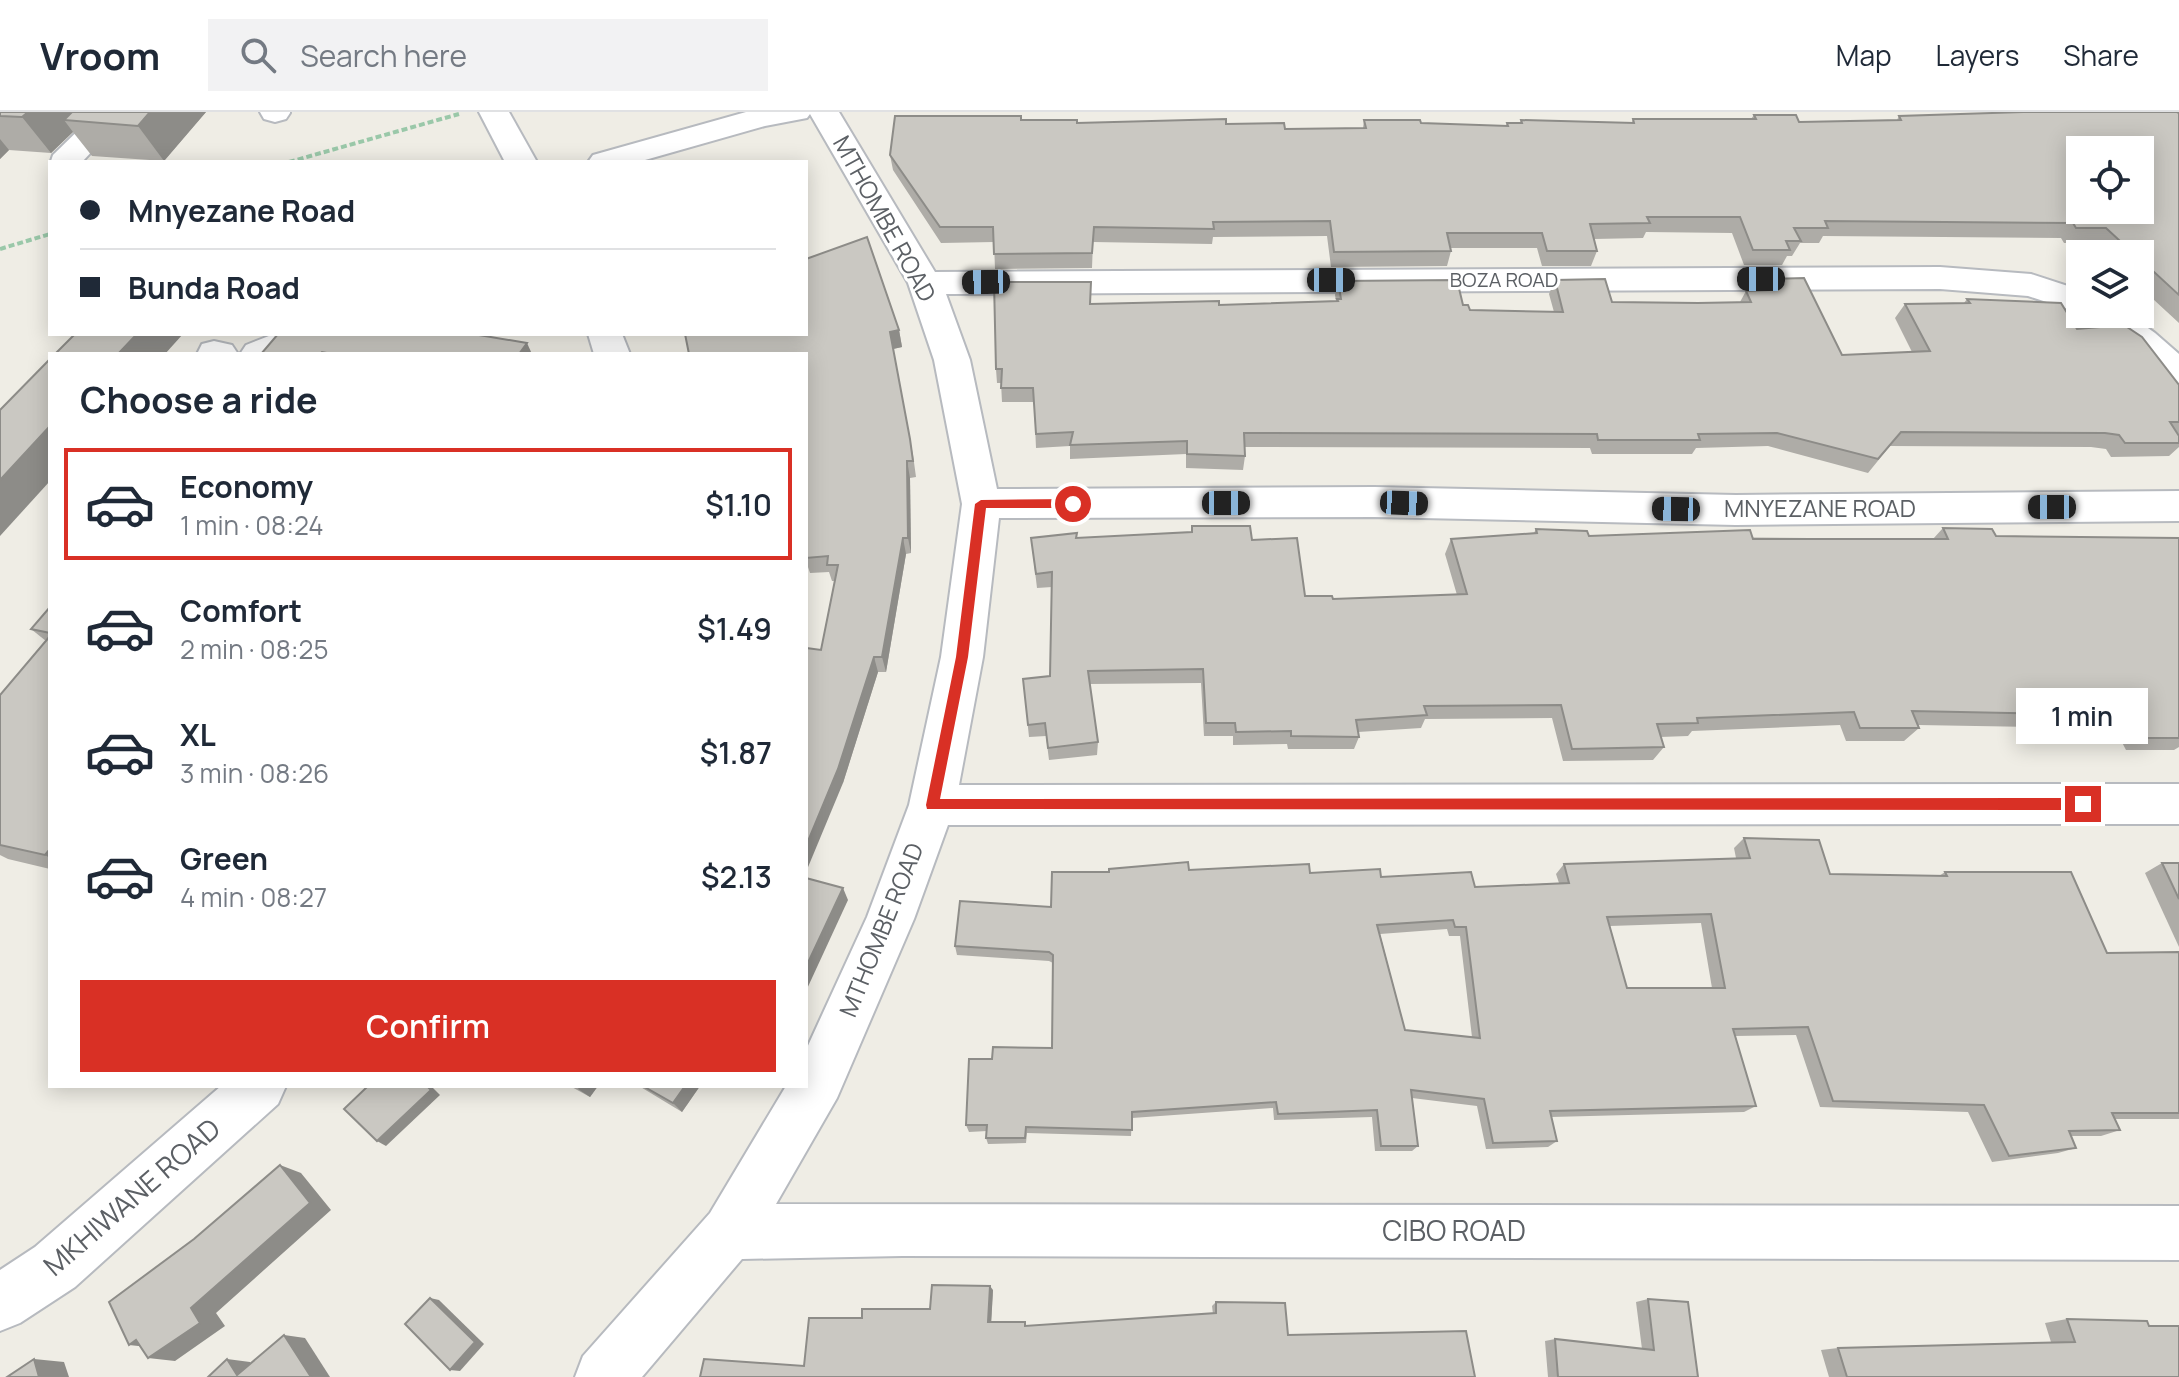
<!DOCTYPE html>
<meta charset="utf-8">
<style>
body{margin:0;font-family:Manrope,sans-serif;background:#f2f2f3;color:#1f2937;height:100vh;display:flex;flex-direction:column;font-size:30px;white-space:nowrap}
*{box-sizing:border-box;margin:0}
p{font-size:26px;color:#747a83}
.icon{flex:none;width:44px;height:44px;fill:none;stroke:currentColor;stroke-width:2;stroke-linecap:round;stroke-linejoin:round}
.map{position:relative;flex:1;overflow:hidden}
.drawer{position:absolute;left:48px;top:240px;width:760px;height:736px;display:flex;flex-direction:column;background:#fff;border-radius:0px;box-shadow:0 4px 20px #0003}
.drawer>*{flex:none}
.hud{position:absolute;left:48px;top:48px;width:760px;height:176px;border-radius:0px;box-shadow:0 4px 20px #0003;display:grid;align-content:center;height:176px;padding:0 32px;background:#fff}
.buttons{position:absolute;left:2066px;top:24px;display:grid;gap:16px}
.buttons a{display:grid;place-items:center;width:88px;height:88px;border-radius:0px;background:#fff;box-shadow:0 4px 20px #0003;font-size:40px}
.end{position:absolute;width:36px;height:36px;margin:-18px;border:10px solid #d93025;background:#fff;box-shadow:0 0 0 4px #fff}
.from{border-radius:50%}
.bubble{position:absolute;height:56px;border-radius:0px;background:#fff;box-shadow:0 4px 20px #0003;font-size:26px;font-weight:600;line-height:56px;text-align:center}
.car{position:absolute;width:24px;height:48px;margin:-24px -12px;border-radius:10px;box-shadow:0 0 6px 2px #0007;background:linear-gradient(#222 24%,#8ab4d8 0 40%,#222 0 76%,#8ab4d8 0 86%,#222 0)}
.hud b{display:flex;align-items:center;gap:28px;height:76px;font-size:30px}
.hud b+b{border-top:2px solid #e0e1e3}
.hud i{width:20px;height:20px;background:#1f2937}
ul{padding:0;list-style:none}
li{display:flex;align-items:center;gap:24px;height:112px;margin:0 16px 12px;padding:0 16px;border:4px solid transparent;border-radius:0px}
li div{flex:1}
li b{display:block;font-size:30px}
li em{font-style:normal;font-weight:600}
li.selected{border-color:#d93025}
li>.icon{width:72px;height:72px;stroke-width:1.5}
h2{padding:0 32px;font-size:36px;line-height:96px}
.cta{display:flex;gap:16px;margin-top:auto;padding:16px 32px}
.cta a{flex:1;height:92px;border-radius:0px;background:#d93025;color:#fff;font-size:32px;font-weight:600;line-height:92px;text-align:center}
header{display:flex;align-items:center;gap:48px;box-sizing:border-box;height:112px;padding:0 40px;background:#fff;border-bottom:2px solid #e0e1e3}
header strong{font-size:38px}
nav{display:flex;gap:44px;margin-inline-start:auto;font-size:28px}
.search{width:560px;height:72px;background:#f2f2f3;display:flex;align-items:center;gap:20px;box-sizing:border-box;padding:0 28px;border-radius:0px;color:#747a83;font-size:30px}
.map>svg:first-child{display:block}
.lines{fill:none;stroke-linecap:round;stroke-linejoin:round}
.minor-casing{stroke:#b7babf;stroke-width:4}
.path{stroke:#9ac8a9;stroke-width:4;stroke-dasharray:6 3;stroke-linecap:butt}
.minor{fill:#fff;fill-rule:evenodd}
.wall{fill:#aeaca7;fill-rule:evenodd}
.shaded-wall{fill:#8d8c88}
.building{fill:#cac8c2;stroke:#8d8c88;stroke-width:2;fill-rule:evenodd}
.route{fill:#d93025}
.labels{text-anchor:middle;stroke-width:6;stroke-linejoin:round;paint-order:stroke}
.far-street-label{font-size:20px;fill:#5c6065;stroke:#fff}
.street-label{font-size:24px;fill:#5c6065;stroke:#fff}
.near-street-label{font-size:28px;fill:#5c6065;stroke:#fff}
</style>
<header>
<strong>Vroom</strong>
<div class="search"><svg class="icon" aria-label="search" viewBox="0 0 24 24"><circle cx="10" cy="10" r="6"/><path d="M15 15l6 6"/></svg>Search here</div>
<nav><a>Map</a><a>Layers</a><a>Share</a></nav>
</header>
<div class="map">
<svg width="2179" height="1265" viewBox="0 0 2179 1265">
<rect width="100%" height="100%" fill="#efede5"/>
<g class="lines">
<g class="minor-casing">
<g id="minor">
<polygon points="97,0 129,0 82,50 50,52 53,43"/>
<polygon points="260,0 290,0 290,1 286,7 275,10 264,7"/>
<polygon points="479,0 509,0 537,50 505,50"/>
<polygon points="746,0 839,0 935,160 1940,155 2031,162 2080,178 2080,201 2028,184 1940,177 946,182 970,248 997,377 1374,375 1736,383 2179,379 2179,409 1736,413 1374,405 999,406 983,545 959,673 2179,672 2179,712 948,713 914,807 837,986 776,1092 2179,1094 2179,1148 902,1144 742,1147 642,1265 575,1265 583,1244 710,1101 786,974 806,974 806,938 867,805 909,693 941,545 962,392 934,248 908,171 810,2 807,6 765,14 638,50 588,50 593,43"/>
<polygon points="2087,202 2128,202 2155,221 2179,242 2179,275 2166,272 2131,237 2092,210"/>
<path d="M274,222H324C308,248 267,242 240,242L246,233Z"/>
<polygon points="588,222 622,222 630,242 594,242"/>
<polygon points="214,229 232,233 238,242 197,242 202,232"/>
<polygon points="221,974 286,974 278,992 75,1175 20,1211 0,1219 0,1158 35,1135"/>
</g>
</g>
<g class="path">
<polyline points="289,50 459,2"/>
<polyline points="0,137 50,122"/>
</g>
<use href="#minor" class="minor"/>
</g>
<g class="wall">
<polygon points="0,0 206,0 164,49 92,44 73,20 51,41 9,38 0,47"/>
<polygon points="2179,1 2179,211 2140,175 2140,142 2105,142 2093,131 2064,131 2061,126 1823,124 1819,131 1800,131 1792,144 1787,144 1782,153 1744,153 1732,121 1646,120 1643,126 1594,127 1597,139 1591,154 1542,154 1537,136 1451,136 1451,139 1447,154 1331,155 1327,124 1213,125 1212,132 1093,130 1092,156 995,157 994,130 941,131 893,58 890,43 1021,8 1077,11 1226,12 1285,17 1363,16 1364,8 1421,11 1506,14 1507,11 1520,11 1521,8 1632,11 1633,7 1751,7 1754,3 1799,10 1897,8 1899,4"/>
<polygon points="1763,167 1842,243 1912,240 1895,206 1905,192 1964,191 1967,187 2077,217 2179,273 2179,335 2169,344 2111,345 2106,337 2091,335 1890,334 1868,361 1768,334 1696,336 1692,342 1592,342 1590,336 1244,335 1245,344 1243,358 1186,356 1186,342 1070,347 1070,334 1036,336 1034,290 1002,290 1001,271 997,271 996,257 1219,193 1336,189 1335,183 1338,169 1463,193 1470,198 1554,200 1549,182 1555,168 1612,190 1698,191 1740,190 1746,179 1756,179"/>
<polygon points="899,218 902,235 893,237 913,343 916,365 910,366 911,441 906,442 886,560 878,560 843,671 821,538 835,469 832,469 829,460 810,461 806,449 806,242"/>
<polygon points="1192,414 1252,428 1305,484 1333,487 1457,483 1445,442 1451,427 1534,421 1536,417 1589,424 1933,427 1943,416 1996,424 2179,426 2179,635 2174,638 2126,638 2115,617 2099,616 1918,613 1919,616 1904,629 1846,629 1840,613 1692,619 1688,624 1660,625 1664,635 1653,648 1563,649 1552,606 1425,607 1421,616 1358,620 1359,625 1354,637 1288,637 1287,632 1233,633 1233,624 1204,624 1201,571 1090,572 1098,630 1097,643 1049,648 1046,624 1029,625 1023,567 1050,564 1052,475 1037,476 1031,426 1077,426 1192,420"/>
<polygon points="50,495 50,757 8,747 0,743 0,583 46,529 31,517"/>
<path d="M1744,726L1830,762L1939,764L1945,760L2107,841L2179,840V1007H2115L2120,1018L2101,1024H2071L2076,1036L2058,1041L1992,1050L1968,1000L1820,995L1796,923L1735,924L1756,994L1744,1000L1551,1005L1557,1029L1548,1035L1486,1037L1477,994L1412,986L1418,1034L1412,1039H1375L1372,1005L1274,1008L1273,996L1132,1006L1131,1024L1027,1021L1026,1031L988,1032L986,1026L987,1019L969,1020L966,1013L992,947L1052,936L1053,851L1049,849L957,843L955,834L1051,795L1109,760L1189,758L1310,761L1381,765L1475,775L1559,771L1556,762L1564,752L1736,746L1734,736ZM1701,811L1712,876H1627L1610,814ZM1447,817L1449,824H1460L1472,925L1405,918L1380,822Z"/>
<polygon points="2162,751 2179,751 2179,835 2145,761"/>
<polygon points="570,974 598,974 590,985"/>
<polygon points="639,974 700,974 682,1000"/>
<polygon points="993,1178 991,1210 1027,1214 1213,1202 1212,1194 1216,1190 1288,1223 804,1254 862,1206 930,1197"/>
<polygon points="1648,1187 1698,1265 1548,1265 1545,1229 1555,1227 1642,1237 1636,1190"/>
<polygon points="2067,1207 2149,1214 2179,1265 1829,1265 1821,1238 1838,1236 2051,1230 2045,1211"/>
</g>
<g class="shaded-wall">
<polygon points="28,0 94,0 64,8 73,20 51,41 22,5"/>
<polygon points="150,0 206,0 164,49 138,14"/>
<polygon points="0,27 9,38 0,47"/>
<polygon points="899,218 902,235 893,237 890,220"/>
<polygon points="137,222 183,222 165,242 118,242"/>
<polygon points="527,231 532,242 519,242"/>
<polygon points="50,314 50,369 0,424 0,368"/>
<polygon points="907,349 910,366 911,441 908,426"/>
<polygon points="903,426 906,442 886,560 882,545"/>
<polygon points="874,545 878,560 843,671 806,760 806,734"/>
<polygon points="50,737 50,746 45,743"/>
<polygon points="843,776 848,788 806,879 806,855"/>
<polygon points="427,974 431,974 440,983 386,1034 377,1029"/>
<polygon points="580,974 598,974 590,985 578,977"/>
<polygon points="685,974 700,974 682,1000 673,991"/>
<polygon points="280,1053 301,1061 331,1098 216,1201 225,1214 175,1249 148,1246 191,1196"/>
<polygon points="990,1174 993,1178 991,1214 988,1210"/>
<polygon points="430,1186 439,1188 484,1232 460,1259 450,1258"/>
<polygon points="284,1223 305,1226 330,1265 311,1265"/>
<polygon points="136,1228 157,1236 129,1233"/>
<polygon points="34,1247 64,1250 69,1265 39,1265"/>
<polygon points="227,1247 250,1250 260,1265 237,1263"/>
</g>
<g class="building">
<polygon points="0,0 28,0 22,5 0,4"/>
<polygon points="72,0 150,0 138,14 64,8"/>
<path d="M2023,0H2177L2179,1V183L2140,147V142H2134L2106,116H2076L2073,111L1825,109L1828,116H1794L1801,129H1786L1790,138H1753L1740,105H1647L1650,111L1590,112L1597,139H1547L1542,121H1447L1451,139L1334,140L1330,109L1213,110L1214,117L1094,115L1092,141L994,142L993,115H940L890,43L895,4H1021V8H1077V11L1226,7V12L1284,11L1285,17L1366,16L1364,8H1420L1421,11L1508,14L1507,11H1522L1521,8L1634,11L1633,7H1756L1754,3H1796L1799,10L1901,8L1899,4ZM2080,38H2140V98H2080Z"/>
<polygon points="867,125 899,218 890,220 910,327 913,349 907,349 908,426 903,426 882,545 874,545 838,657 806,734 806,536 821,538 838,453 827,453 828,444 806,446 806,242 689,242 685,222 806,222 806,147"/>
<polygon points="1804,166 1842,243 1930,239 1905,192 1970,191 1967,187 2061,191 2077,217 2124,213 2142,225 2179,273 2179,310 2170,310 2179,324 2179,331 2125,331 2119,323 2105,321 1901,320 1878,347 1777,321 1698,322 1700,328 1598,328 1597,322 1244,321 1245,344 1187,342 1187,329 1070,333 1073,320 1036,322 1033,276 1001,276 1002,257 996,257 994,170 1091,170 1090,192 1219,189 1219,193 1338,189 1337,187 1341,187 1338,169 1457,168 1463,193 1468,193 1470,198 1563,200 1555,168 1605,167 1612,190 1698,191 1751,190 1746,179 1768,178 1763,167"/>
<polygon points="75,222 137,222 118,242 55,242"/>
<polygon points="278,222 473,222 527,231 519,242 332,242 322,240 320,242 261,242"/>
<polygon points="50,247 50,314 0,368 0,298"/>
<polygon points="1192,414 1250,414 1252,428 1297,426 1305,484 1332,484 1333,487 1467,482 1451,427 1537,421 1536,417 1587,419 1589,424 1750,418 1753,427 1948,427 1943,416 1992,417 1996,424 2179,426 2179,626 2145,626 2133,604 2117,603 1912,599 1919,616 1860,616 1854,600 1697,606 1698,611 1657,612 1664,635 1572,637 1561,593 1424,594 1427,603 1356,608 1359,625 1291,624 1291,619 1236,620 1235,611 1206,611 1203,557 1088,559 1098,630 1048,636 1045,611 1028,613 1023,567 1050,564 1052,460 1036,462 1031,426 1077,421 1076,426 1192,420"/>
<polygon points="50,495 50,521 31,517"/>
<polygon points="50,524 50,737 45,743 0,733 0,583"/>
<path d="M1744,726L1819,728L1830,762L1947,764L1945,760H2071L2107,841L2179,840V1001H2112L2120,1018L2069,1019L2076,1036L2009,1044L1984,993L1833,989L1808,915L1733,917L1756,994L1550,999L1557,1029L1493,1031L1484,987L1411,978L1418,1034H1381L1377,998L1278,1002L1276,990L1132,1000V1018L1026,1015L1025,1026H986L987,1013H966L969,947H992L993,935L1052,936L1053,843L1049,840L955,834L960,789L1051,795L1052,760H1109V757L1188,750L1189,758L1309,752L1310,761L1380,757L1381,765L1471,760L1475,775L1569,771L1564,752L1750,746ZM1711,802L1725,876H1627L1607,805ZM1453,808L1455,815H1466L1480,926L1405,918L1377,813Z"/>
<polygon points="2162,751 2179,751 2179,787"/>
<polygon points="806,766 843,776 806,855"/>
<polygon points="368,974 427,974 431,978 377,1029 344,997"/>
<polygon points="643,974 685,974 673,991"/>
<polygon points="280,1053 310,1091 191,1196 200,1211 148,1246 136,1228 129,1233 109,1190 194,1127"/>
<polygon points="932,1173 990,1174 988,1210 1025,1210 1025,1214 1216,1201 1216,1190 1285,1191 1288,1223 1466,1219 1475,1265 700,1265 704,1247 804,1254 809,1206 862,1206 862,1197 930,1197"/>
<polygon points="430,1186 475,1230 450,1258 405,1212"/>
<polygon points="1648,1187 1688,1190 1698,1265 1558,1265 1555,1227 1654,1238"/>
<polygon points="2067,1207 2147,1209 2149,1214 2179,1214 2179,1265 1847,1265 1838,1236 2075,1230"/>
<polygon points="284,1223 311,1265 208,1265 227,1247 237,1263"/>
<polygon points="34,1247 39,1265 7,1265"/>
</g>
<polygon class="route" points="1073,387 1079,392 1073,396 986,396 968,545 940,687 2083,686 2090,692 2083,698 927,697 926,693 956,545 975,392 981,388"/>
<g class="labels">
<g class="far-street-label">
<text x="1504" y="175">BOZA ROAD</text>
</g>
<g class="street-label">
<text transform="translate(884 107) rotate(61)" y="8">MTHOMBE ROAD</text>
<text x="1820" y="405">MNYEZANE ROAD</text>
<text transform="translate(882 818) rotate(-68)" y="8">MTHOMBE ROAD</text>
</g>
<g class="near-street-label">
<text transform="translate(132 1085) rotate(-41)" y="10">MKHIWANE ROAD</text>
<text x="1454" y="1129">CIBO ROAD</text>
</g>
</g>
</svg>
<div class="buttons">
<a><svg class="icon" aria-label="locate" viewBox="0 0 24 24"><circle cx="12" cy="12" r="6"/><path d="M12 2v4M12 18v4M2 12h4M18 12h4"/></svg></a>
<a><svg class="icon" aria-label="layers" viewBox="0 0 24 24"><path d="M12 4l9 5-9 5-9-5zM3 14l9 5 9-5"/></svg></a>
</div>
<i class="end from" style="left:1073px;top:392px"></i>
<i class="end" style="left:2083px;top:692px"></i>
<div class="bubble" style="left:2016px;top:576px;width:132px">1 min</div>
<i class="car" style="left:1761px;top:167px;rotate:270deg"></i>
<i class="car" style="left:1331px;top:168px;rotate:90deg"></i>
<i class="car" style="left:986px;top:170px;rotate:269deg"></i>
<i class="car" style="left:1226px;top:391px;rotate:90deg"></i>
<i class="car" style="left:1404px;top:391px;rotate:92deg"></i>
<i class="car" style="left:2052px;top:395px;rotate:270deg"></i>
<i class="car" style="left:1676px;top:397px;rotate:271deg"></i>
<div class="hud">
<b><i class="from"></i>Mnyezane Road</b>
<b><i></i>Bunda Road</b>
</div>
<section class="drawer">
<h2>Choose a ride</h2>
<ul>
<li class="selected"><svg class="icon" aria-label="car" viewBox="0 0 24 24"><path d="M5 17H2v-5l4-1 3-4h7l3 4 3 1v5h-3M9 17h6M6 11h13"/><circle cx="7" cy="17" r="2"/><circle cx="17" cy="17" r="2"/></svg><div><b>Economy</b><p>1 min · 08:24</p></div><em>$1.10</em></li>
<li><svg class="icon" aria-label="car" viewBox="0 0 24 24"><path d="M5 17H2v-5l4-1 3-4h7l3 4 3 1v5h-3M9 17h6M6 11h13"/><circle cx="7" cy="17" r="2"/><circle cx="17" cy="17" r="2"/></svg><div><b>Comfort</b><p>2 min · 08:25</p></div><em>$1.49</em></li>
<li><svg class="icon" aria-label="car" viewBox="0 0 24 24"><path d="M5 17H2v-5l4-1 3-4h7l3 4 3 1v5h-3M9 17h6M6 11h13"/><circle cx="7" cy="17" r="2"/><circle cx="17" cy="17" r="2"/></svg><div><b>XL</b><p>3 min · 08:26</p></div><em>$1.87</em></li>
<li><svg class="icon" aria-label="car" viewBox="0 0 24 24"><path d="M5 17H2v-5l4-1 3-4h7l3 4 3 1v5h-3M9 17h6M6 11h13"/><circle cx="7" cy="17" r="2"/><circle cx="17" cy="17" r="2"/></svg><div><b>Green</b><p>4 min · 08:27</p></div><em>$2.13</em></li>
</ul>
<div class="cta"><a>Confirm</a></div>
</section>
</div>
